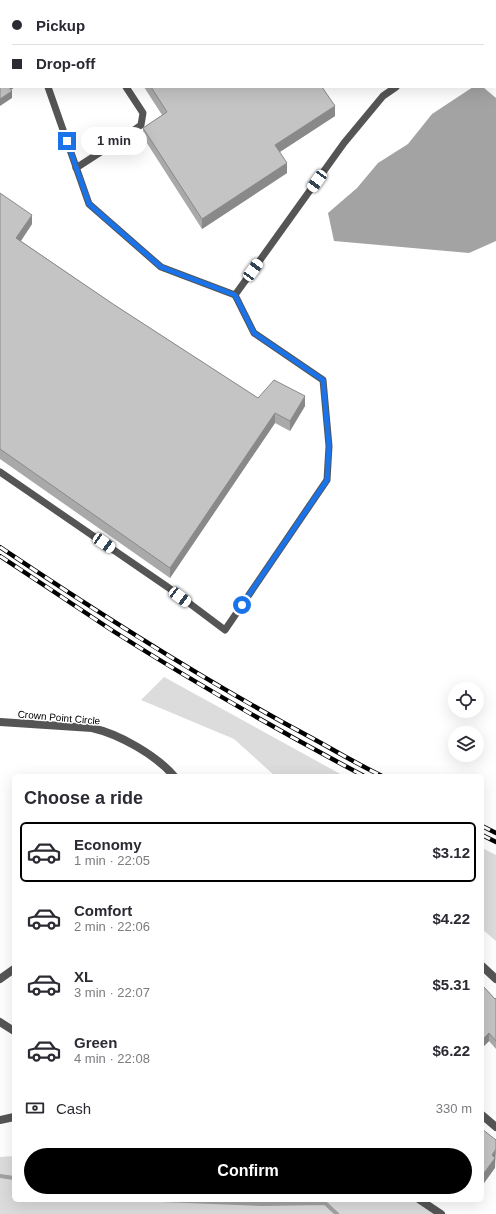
<!DOCTYPE html>
<meta charset="utf-8">
<style>
body{margin:0;font-family:Arial,sans-serif;background:#f7f7f7;color:#2b2b33;height:100vh;display:flex;flex-direction:column;font-size:15px;white-space:nowrap}
*{box-sizing:border-box;margin:0}
p{font-size:13px;color:#7c7c81}
.icon{flex:none;width:22px;height:22px;fill:none;stroke:currentColor;stroke-width:2;stroke-linecap:round;stroke-linejoin:round}
.map{position:relative;flex:1;overflow:hidden}
.sheet{position:absolute;left:12px;top:774px;width:472px;height:428px;display:flex;flex-direction:column;background:#fff;border-radius:6px;box-shadow:0 4px 16px #0002}
.sheet>*{flex:none}
.hud{position:absolute;left:0px;top:0px;width:496px;height:88px;box-shadow:0 4px 16px #0002;display:grid;align-content:center;height:88px;padding:0 12px;background:#fff}
.controls{position:absolute;left:448px;top:682px;display:grid;gap:8px}
.controls a{display:grid;place-items:center;width:36px;height:36px;border-radius:50%;background:#fff;box-shadow:0 4px 16px #0002;font-size:20px}
.end{position:absolute;width:18px;height:18px;margin:-9px;border:5px solid #1a73e8;background:#fff;box-shadow:0 0 0 2px #fff}
.from{border-radius:50%}
.bubble{position:absolute;height:28px;border-radius:14px;background:#fff;box-shadow:0 4px 16px #0002;font-size:13px;font-weight:600;line-height:28px;text-align:center}
.car{position:absolute;width:12px;height:24px;margin:-12px -6px;border-radius:5px;box-shadow:0 0 3px 1px #0007;background:linear-gradient(#fff 24%,#345 0 40%,#fff 0 76%,#345 0 86%,#fff 0)}
.hud b{display:flex;align-items:center;gap:14px;height:38px;font-size:15px}
.hud b+b{border-top:1px solid #e1e1e2}
.hud i{width:10px;height:10px;background:#2b2b33}
ul{padding:0;list-style:none}
li{display:flex;align-items:center;gap:12px;height:60px;margin:0 8px 6px;padding:0 4px;border:2px solid transparent;border-radius:6px}
li div{flex:1}
li b{display:block;font-size:15px}
li em{font-style:normal;font-weight:600}
li.current{border-color:#000}
li>.icon{width:36px;height:36px;stroke-width:1.5}
h2{padding:0 12px;font-size:18px;line-height:48px}
.pay{display:flex;align-items:center;gap:10px;height:44px;padding:0 12px;font-size:15px}
.pay p{margin-inline-start:auto}
.action{display:flex;gap:8px;margin-top:auto;padding:8px 12px}
.action a{flex:1;height:46px;border-radius:24px;background:#000;color:#fff;font-size:16px;font-weight:600;line-height:46px;text-align:center}
.map>svg:first-child{display:block}
.green{fill:#dcdcdc}
.water{fill:#a3a3a3}
.lines{fill:none;stroke-linecap:round;stroke-linejoin:round}
.stream{stroke:#a3a3a3;stroke-width:4}
.service{stroke:#555;stroke-width:7}
.minor{stroke:#555;stroke-width:8}
.rail-casing{stroke:#000;stroke-width:4.5}
.rail{stroke:#fff;stroke-width:3;stroke-dasharray:9;stroke-linecap:butt}
.wall{fill:#a9a9a9}
.shaded-wall{fill:#898989}
.building{fill:#c4c4c4;stroke:#898989}
.route{stroke:#1a73e8;stroke-width:5}
.labels{text-anchor:middle;stroke-width:3;stroke-linejoin:round;paint-order:stroke}
.street-label{font-size:10px;fill:#000;stroke:#fff}
</style>
<div class="map">
<svg width="496" height="1214" viewBox="0 0 496 1214">
<rect width="100%" height="100%" fill="#fff"/>
<g class="green">
<polygon points="164,677 344,776 275,776 234,739 141,700"/>
<polygon points="482,848 496,855 496,941 482,929"/>
<polygon points="14,1156 14,1200 420,1200 441,1214 0,1214 0,1157"/>
</g>
<polygon class="water" points="473,87 483,87 496,98 496,241 469,253 334,241 328,213 357,188 378,163 408,144 432,114"/>
<g class="lines">
<g class="stream">
<polyline points="0,1176 14,1178"/>
<polyline points="161,1200 262,1204 325,1203 337,1214"/>
</g>
<g class="service">
<polyline points="393,0 394,1"/>
<polyline points="495,18 496,17"/>
<polyline points="0,28 1,30"/>
<polyline points="48,87 89,204 161,267 235,295 344,143 383,96 396,87"/>
<polyline points="76,168 127,135 141,125 143,113 126,87"/>
<polyline points="0,472 169,588 225,630 327,480 329,446 323,380 254,333 235,295"/>
</g>
<g class="minor">
<path d="M0,722L92,728C119,734 156,755 174,776"/>
<polyline points="482,966 496,979"/>
<polyline points="0,979 14,969"/>
<polyline points="0,1022 14,1031"/>
<polyline points="482,1115 496,1127"/>
<polyline points="0,1120 14,1117"/>
<polyline points="420,1200 441,1214"/>
</g>
<g class="rail-casing">
<g id="rail">
<path d="M0,547C100,614 203,680 310,737C334,750 357,764 382,776"/>
<path d="M0,556C38,581 75,606 113,631C195,683 279,731 364,776"/>
<polyline points="482,826 496,833"/>
<polyline points="482,835 496,842"/>
</g>
</g>
<use href="#rail" class="rail"/>
</g>
<g class="wall">
<polygon points="87,0 324,0 325,1 88,1"/>
<polygon points="144,87 322,87 335,116 280,152 287,173 202,229 143,137 143,128 162,115"/>
<polygon points="0,193 32,224 21,241 113,304 258,398 305,406 290,431 275,423 170,578 0,459"/>
<polygon points="482,985 495,999 496,998 496,1049 489,1041 484,1046 482,1044"/>
</g>
<g class="shaded-wall">
<polygon points="8,87 15,87 8,92"/>
<polygon points="12,91 12,98 0,106 0,99"/>
<polygon points="335,106 335,116 275,155 275,145"/>
<polygon points="287,163 287,173 202,229 202,219"/>
<polygon points="32,215 32,224 16,248 16,238"/>
<polygon points="305,396 305,406 290,431 290,421"/>
<polygon points="275,413 275,423 170,578 170,568"/>
<polygon points="489,1033 489,1041 484,1046 484,1038"/>
<polygon points="496,1149 495,1168 482,1186 482,1176 492,1155"/>
</g>
<g class="building">
<polygon points="94,0 324,0 325,1 94,1"/>
<polygon points="0,72 1,72 1,87 9,87 12,91 0,99"/>
<polygon points="151,87 322,87 335,106 275,145 287,163 202,219 143,128 167,112"/>
<polygon points="0,193 32,215 16,238 113,304 258,398 274,380 305,396 290,421 275,413 170,568 0,449"/>
<polygon points="482,985 495,999 496,998 496,1041 489,1033 484,1038 482,1036"/>
<polygon points="482,1129 496,1140 496,1149 492,1155 495,1158 482,1176"/>
</g>
<g class="lines">
<polyline class="route" points="67,141 89,204 161,267 235,295 254,333 323,380 329,446 327,480 242,605"/>
</g>
<g class="labels">
<g class="street-label">
<text transform="translate(59 717) rotate(5)" y="4">Crown Point Circle</text>
</g>
</g>
</svg>
<div class="controls">
<a><svg class="icon" aria-label="locate" viewBox="0 0 24 24"><circle cx="12" cy="12" r="6"/><path d="M12 2v4M12 18v4M2 12h4M18 12h4"/></svg></a>
<a><svg class="icon" aria-label="layers" viewBox="0 0 24 24"><path d="M12 4l9 5-9 5-9-5zM3 14l9 5 9-5"/></svg></a>
</div>
<i class="end from" style="left:242px;top:605px"></i>
<i class="end" style="left:67px;top:141px"></i>
<div class="bubble" style="left:81px;top:127px;width:66px">1 min</div>
<i class="car" style="left:317px;top:181px;rotate:216deg"></i>
<i class="car" style="left:253px;top:270px;rotate:36deg"></i>
<i class="car" style="left:104px;top:543px;rotate:125deg"></i>
<i class="car" style="left:180px;top:597px;rotate:127deg"></i>
<div class="hud">
<b><i class="from"></i>Pickup</b>
<b><i></i>Drop-off</b>
</div>
<section class="sheet">
<h2>Choose a ride</h2>
<ul>
<li class="current"><svg class="icon" aria-label="car" viewBox="0 0 24 24"><path d="M5 17H2v-5l4-1 3-4h7l3 4 3 1v5h-3M9 17h6M6 11h13"/><circle cx="7" cy="17" r="2"/><circle cx="17" cy="17" r="2"/></svg><div><b>Economy</b><p>1 min · 22:05</p></div><em>$3.12</em></li>
<li><svg class="icon" aria-label="car" viewBox="0 0 24 24"><path d="M5 17H2v-5l4-1 3-4h7l3 4 3 1v5h-3M9 17h6M6 11h13"/><circle cx="7" cy="17" r="2"/><circle cx="17" cy="17" r="2"/></svg><div><b>Comfort</b><p>2 min · 22:06</p></div><em>$4.22</em></li>
<li><svg class="icon" aria-label="car" viewBox="0 0 24 24"><path d="M5 17H2v-5l4-1 3-4h7l3 4 3 1v5h-3M9 17h6M6 11h13"/><circle cx="7" cy="17" r="2"/><circle cx="17" cy="17" r="2"/></svg><div><b>XL</b><p>3 min · 22:07</p></div><em>$5.31</em></li>
<li><svg class="icon" aria-label="car" viewBox="0 0 24 24"><path d="M5 17H2v-5l4-1 3-4h7l3 4 3 1v5h-3M9 17h6M6 11h13"/><circle cx="7" cy="17" r="2"/><circle cx="17" cy="17" r="2"/></svg><div><b>Green</b><p>4 min · 22:08</p></div><em>$6.22</em></li>
</ul>
<div class="pay"><svg class="icon" aria-label="cash" viewBox="0 0 24 24"><path d="M3 7h18v10H3z"/><circle cx="12" cy="12" r="2"/></svg>Cash<p>330 m</p></div>
<div class="action"><a>Confirm</a></div>
</section>
</div>
